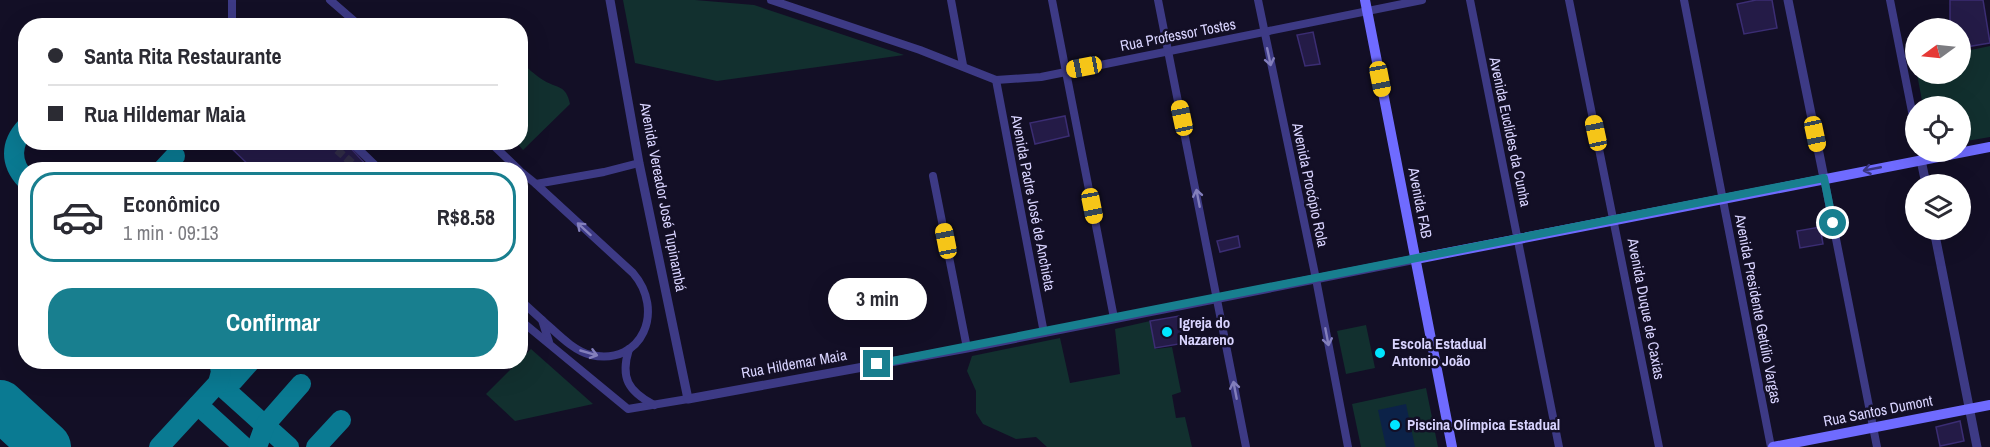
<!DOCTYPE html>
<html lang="pt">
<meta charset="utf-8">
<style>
body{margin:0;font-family:"Archivo Narrow",sans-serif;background:#f2f2f3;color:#2b2b33;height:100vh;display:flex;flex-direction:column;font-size:22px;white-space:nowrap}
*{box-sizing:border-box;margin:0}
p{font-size:20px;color:#7c7c81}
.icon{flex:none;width:33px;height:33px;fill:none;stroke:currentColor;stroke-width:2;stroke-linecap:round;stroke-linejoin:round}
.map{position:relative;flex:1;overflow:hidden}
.details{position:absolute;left:18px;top:162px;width:510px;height:207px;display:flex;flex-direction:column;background:#fff;border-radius:24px;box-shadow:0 6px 24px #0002}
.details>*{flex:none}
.guide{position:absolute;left:18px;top:18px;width:510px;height:132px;border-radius:24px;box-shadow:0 6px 24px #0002;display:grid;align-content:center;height:132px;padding:0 30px;background:#fff}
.needle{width:39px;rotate:255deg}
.controls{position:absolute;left:1905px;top:18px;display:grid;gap:12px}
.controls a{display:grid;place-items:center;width:66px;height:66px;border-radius:50%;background:#fff;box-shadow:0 6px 24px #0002;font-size:30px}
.end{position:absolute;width:27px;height:27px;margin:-14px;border:8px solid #187f8f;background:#fff;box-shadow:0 0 0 3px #fff}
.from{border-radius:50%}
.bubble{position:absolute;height:42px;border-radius:21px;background:#fff;box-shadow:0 6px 24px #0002;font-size:20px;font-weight:700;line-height:42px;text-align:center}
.car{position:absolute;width:18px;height:36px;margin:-18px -9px;border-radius:8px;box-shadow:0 0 4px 2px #0007;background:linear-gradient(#f5c518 24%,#345 0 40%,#f5c518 0 76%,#345 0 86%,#f5c518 0)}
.guide b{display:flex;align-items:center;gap:21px;height:57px;font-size:22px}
.guide b+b{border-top:2px solid #e1e1e2}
.guide i{width:15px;height:15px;background:#2b2b33}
ul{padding:10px 0 0;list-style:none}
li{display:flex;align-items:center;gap:18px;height:90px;margin:0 12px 9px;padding:0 18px;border:3px solid transparent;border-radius:24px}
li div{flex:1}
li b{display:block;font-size:22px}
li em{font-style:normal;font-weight:700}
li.on{border-color:#187f8f}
li>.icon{width:54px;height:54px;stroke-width:1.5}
.cta{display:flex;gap:12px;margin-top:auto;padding:12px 30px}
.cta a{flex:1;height:69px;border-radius:24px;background:#187f8f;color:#fff;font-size:24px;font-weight:700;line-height:69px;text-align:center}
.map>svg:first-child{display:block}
.green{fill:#12302f}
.water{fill:#0c2248}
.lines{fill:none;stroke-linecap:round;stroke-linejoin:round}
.taxiway{stroke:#0a7a92;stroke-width:20}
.runway{stroke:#0a7a92;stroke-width:50}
.building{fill:#241b47;stroke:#3b2d73;stroke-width:1.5}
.minor-tunnel{stroke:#312d47;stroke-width:8;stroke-dasharray:8 4;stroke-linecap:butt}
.minor{stroke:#3d3a85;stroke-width:8}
.tertiary{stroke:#3d3a85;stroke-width:9}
.secondary{stroke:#6f6bff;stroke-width:10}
.oneway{stroke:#837fbc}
.oneway2{stroke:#38347d}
.route{stroke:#187f8f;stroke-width:8}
.poi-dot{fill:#00e5ff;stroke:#130f26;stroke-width:2}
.labels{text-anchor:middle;stroke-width:5;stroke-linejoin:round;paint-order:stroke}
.street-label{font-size:15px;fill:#d9d4ff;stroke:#130f26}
.poi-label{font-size:15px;font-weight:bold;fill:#d9d4ff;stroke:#130f26;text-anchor:start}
</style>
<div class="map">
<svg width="1990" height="447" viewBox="0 0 1990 447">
<rect width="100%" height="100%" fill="#130f26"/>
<g class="green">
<polygon points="623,0 695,0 754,5 904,55 717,81 635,63"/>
<polygon points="1990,46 1990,137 1961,142 1960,106 1923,106 1917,74 1960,74 1961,52"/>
<path d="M521,61C526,67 535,75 543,80C557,89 566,84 570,104L523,150L517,143L520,142Z"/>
<polygon points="1150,321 1156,349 1172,347 1181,392 1172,395 1176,418 1185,417 1192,447 1047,447 1036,437 1016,439 983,424 976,413 976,391 967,371 972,356 1060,338 1070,383 1120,374 1115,329"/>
<polygon points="1366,325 1375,368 1346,374 1337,331"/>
<polygon points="531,349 593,404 515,421 486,394"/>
<polygon points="1426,388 1438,447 1361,447 1352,404"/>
</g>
<polygon class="water" points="1406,404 1415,447 1386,447 1378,410"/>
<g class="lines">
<g class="taxiway">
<path d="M26,127C10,144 10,163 26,180"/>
<polyline points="162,170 175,156"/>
<polyline points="218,383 289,447"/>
<polyline points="218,383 233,381 250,362"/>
<polyline points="198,405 244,447"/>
<polyline points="159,447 218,383 221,372 219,362"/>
<polyline points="257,447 265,425 301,384"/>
<polyline points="316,447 341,420"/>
</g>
<polyline class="runway" points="0,405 46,447"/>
</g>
<g class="building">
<polygon points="1756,0 1772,0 1777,28 1744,34 1737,4"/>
<polygon points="1950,0 1983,0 1990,43 1960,48 1960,28 1951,28 1950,26"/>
<polygon points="1313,32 1320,64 1305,66 1297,35"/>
<polygon points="1065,116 1069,136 1035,144 1030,123"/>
<polygon points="225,142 345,142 371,170 254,170"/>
<polygon points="1820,227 1823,244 1800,248 1797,231"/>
<polygon points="1238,236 1240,247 1220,252 1217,241"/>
<polygon points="1179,316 1185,343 1155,348 1150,321"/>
<polygon points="1960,421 1964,441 1940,446 1936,427"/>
</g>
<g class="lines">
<polyline class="minor-tunnel" points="328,142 360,170"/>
<g class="minor">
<polyline points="330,0 360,26"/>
<polyline points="771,0 920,50 996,80 1041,77 1422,0"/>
<polyline points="951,0 963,65"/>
<polyline points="1052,0 1114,318"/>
<polyline points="1158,0 1246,447"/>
<polyline points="1258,0 1316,279 1348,447"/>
<polyline points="1470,0 1559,447"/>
<polyline points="1569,0 1659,447"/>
<polyline points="1684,0 1771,447"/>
<polyline points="1890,0 1916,132"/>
<polyline points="232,26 232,0"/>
<polyline points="996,80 1044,333"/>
<polyline points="351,142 380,170"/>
<polyline points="490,142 519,170"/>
<polyline points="520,171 536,184 604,172 639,163"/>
<polyline points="933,176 967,348"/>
<polyline points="1824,178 1877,447"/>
<path d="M536,184L633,273C665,310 643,366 591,355C573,351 556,332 542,320"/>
<polyline points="520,300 542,320 549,342"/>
<polyline points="520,320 628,409 688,399"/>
<path d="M629,349C620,378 628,391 654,405"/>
</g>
<g class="tertiary">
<polyline points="610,0 639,163 688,399 967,348 1416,259"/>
<polyline points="1788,0 1824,178"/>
<polyline points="1921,160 1926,184"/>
<polyline points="1934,230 1977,447"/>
</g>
<g class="secondary">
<polyline points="1365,0 1452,447"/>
<polyline points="1416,259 1990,147"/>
<polyline points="1773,447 1990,405"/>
</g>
</g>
<defs><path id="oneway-shaft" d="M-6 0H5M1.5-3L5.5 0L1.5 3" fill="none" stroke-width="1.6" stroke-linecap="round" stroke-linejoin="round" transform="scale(1.5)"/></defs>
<g class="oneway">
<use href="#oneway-shaft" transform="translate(1269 57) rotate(78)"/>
<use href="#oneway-shaft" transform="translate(1198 198) rotate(-101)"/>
<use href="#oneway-shaft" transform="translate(584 229) rotate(-138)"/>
<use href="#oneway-shaft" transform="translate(1327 337) rotate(79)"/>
<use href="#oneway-shaft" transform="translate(589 353) rotate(16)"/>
<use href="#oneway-shaft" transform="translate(1235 390) rotate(-101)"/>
</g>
<use class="oneway2" href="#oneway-shaft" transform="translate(1872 169) rotate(169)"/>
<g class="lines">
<polyline class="route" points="877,364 1824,178 1833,223"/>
</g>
<g class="poi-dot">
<circle cx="1167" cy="332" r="6"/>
<circle cx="1380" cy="353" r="6"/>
<circle cx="1395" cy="425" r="6"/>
</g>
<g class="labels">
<g class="street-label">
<text transform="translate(1178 35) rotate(-11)" y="5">Rua Professor Tostes</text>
<text transform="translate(1510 132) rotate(78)" y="5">Avenida Euclides da Cunha</text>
<text transform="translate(1310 185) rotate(78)" y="5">Avenida Procópio Rola</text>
<text transform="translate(663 197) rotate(79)" y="5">Avenida Vereador José Tupinambá</text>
<text transform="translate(1033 203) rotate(79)" y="5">Avenida Padre José de Anchieta</text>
<text transform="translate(1420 203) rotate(79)" y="5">Avenida FAB</text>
<text transform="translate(1646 309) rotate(79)" y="5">Avenida Duque de Caxias</text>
<text transform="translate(1758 309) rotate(79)" y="5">Avenida Presidente Getúlio Vargas</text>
<text transform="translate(794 364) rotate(-10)" y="5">Rua Hildemar Maia</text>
<text transform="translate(1878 411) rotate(-11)" y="5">Rua Santos Dumont</text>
</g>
<g class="poi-label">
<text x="1179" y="328">Igreja do<tspan x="1179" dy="17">Nazareno</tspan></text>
<text x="1392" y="349">Escola Estadual<tspan x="1392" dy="17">Antonio João</tspan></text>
<text x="1407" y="430">Piscina Olímpica Estadual</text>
</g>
</g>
</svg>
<div class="controls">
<a><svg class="needle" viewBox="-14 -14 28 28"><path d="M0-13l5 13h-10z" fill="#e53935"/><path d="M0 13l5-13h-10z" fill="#7c7c81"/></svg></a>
<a><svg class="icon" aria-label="locate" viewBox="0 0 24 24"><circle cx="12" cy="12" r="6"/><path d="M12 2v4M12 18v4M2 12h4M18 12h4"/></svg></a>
<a><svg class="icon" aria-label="layers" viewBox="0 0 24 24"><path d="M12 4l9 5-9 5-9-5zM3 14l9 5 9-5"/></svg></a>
</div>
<i class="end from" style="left:1833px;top:223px"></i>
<i class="end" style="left:877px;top:364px"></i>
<div class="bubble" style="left:828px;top:278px;width:99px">3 min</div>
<i class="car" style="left:1084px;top:67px;rotate:259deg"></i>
<i class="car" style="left:1380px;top:79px;rotate:169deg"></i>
<i class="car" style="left:1182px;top:118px;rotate:348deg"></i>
<i class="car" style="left:1596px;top:133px;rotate:348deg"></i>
<i class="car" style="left:1815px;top:134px;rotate:168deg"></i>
<i class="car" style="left:1092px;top:206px;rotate:169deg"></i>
<i class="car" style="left:946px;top:241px;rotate:349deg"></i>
<div class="guide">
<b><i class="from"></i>Santa Rita Restaurante</b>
<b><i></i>Rua Hildemar Maia</b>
</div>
<section class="details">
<ul>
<li class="on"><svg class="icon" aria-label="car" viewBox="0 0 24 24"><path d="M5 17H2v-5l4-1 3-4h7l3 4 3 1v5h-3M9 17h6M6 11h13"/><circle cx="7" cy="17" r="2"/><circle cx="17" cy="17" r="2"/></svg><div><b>Econômico</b><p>1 min · 09:13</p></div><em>R$8.58</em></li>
</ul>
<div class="cta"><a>Confirmar</a></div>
</section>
</div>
